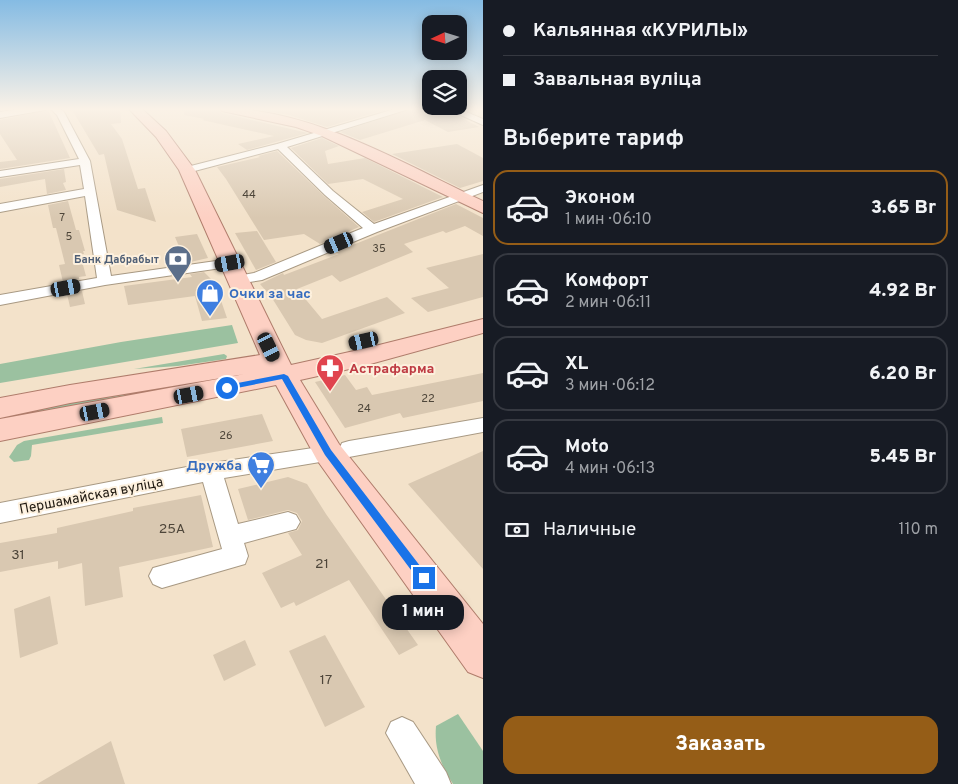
<!DOCTYPE html>
<html lang="ru">
<meta charset="utf-8">
<style>
body{margin:0;font-family:Overpass,sans-serif;background:#20242c;color:#f1f3f6;height:100vh;display:flex;flex-direction:column;font-size:19px;white-space:nowrap}
*{box-sizing:border-box;margin:0}
p{font-size:16px;color:#9ea1a6}
.icon{flex:none;width:28px;height:28px;fill:none;stroke:currentColor;stroke-width:2;stroke-linecap:round;stroke-linejoin:round}
.map{position:relative;flex:1;overflow:hidden}
.details{display:flex;flex-direction:column;background:#171b24;width:475px}
.details>*{flex:none}
.top-card{display:grid;align-content:center;height:110px;padding:0 20px;background:#171b24}
.needle{width:32px;rotate:266deg}
.buttons{position:absolute;left:422px;top:15px;display:grid;gap:10px}
.buttons a{display:grid;place-items:center;width:45px;height:45px;border-radius:10px;background:#171b24;box-shadow:0 2px 12px #0003;font-size:25px}
.end{position:absolute;width:22px;height:22px;margin:-11px;border:6px solid #1a73e8;background:#fff;box-shadow:0 0 0 2px #fff}
.from{border-radius:50%}
.bubble{position:absolute;height:35px;border-radius:15px;background:#171b24;box-shadow:0 2px 12px #0003;font-size:16px;font-weight:800;line-height:35px;text-align:center}
.car{position:absolute;width:15px;height:30px;margin:-15px -8px;border-radius:6px;box-shadow:0 0 4px 1px #0007;background:linear-gradient(#222 24%,#8ab4d8 0 40%,#222 0 76%,#8ab4d8 0 86%,#222 0)}
.top-card b{display:flex;align-items:center;gap:18px;height:48px;font-size:19px}
.top-card b+b{border-top:1px solid #363941}
.top-card i{width:12px;height:12px;background:#f1f3f6}
ul{padding:0;list-style:none}
li{display:flex;align-items:center;gap:15px;height:75px;margin:0 10px 8px;padding:0 10px;border:2px solid #363941;border-radius:15px}
li div{flex:1}
li b{display:block;font-size:19px}
li em{font-style:normal;font-weight:800}
li.on{border-color:#955d17}
li>.icon{width:45px;height:45px;stroke-width:1.5}
h2{padding:0 20px;font-size:22px;line-height:60px}
.pay{display:flex;align-items:center;gap:12px;height:55px;padding:0 20px;font-size:19px}
.pay p{margin-inline-start:auto}
.button{display:flex;gap:10px;margin-top:auto;padding:10px 20px}
.button a{flex:1;height:58px;border-radius:15px;background:#955d17;color:#fff;font-size:20px;font-weight:800;line-height:58px;text-align:center}
main{display:flex;flex:1;min-height:0}
.map>svg:first-child{display:block}
.green{fill:#9bc1a0}
.building{fill:#d9c8b1}
.lines{fill:none;stroke-linecap:round;stroke-linejoin:round}
.street-casing{stroke:#a89983;stroke-width:2}
.primary-casing{stroke:#af7c6b;stroke-width:2}
.street{fill:#fff;fill-rule:evenodd}
.primary{fill:#fdd0c3;fill-rule:evenodd}
.route{fill:#1a73e8}
.labels{text-anchor:middle;stroke-width:4;stroke-linejoin:round;paint-order:stroke}
.number-label{font-size:11px;fill:#4e463a}
.far-service-label{font-size:11px;font-weight:bold;fill:#4e5e75;stroke:#fdf0dd;text-anchor:end}
.shop-label{font-size:14px;font-weight:bold;fill:#366cbe;stroke:#fdf0dd;text-anchor:start}
.health-label{font-size:14px;font-weight:bold;fill:#be3a42;stroke:#fdf0dd;text-anchor:start}
.street-label{font-size:14px;fill:#201a12;stroke:#fdf0dd}
.near-number-label{font-size:14px;fill:#4e463a}
</style>
<main>
<div class="map">
<svg width="483" height="784" viewBox="0 0 483 784">
<rect width="100%" height="100%" fill="#f3e2ca"/>
<g class="green">
<polygon points="232,325 238,343 0,383 0,364 121,342"/>
<polygon points="224,354 227,356 226,359 178,366 134,369"/>
<polygon points="232,375 236,377 235,380 96,401 0,420 0,415 24,410"/>
<polygon points="162,417 163,423 32,445 31,456 29,460 14,462 9,457 17,445 24,441"/>
<path d="M458,714L483,751V784H453C441,765 434,749 436,726Z"/>
</g>
<g class="building">
<polygon points="71,108 120,108 121,123 111,124 122,139 138,189 145,188 156,222 117,210 104,154 99,155"/>
<polygon points="185,108 218,108 222,113 308,133 247,150 238,144 274,136 202,120 205,119 184,115"/>
<polygon points="249,108 391,108 327,127 289,115"/>
<polygon points="414,108 443,108 479,127 448,132 425,120 360,140 340,132"/>
<polygon points="48,110 70,158 0,169 0,162 17,160 0,134 0,120"/>
<polygon points="322,138 339,146 325,151 328,164 365,158 443,197 374,222 362,212 403,199 363,179 328,184 291,148"/>
<polygon points="457,144 483,158 483,181 460,188 392,154"/>
<polygon points="277,151 324,196 359,227 320,244 304,234 264,240 226,179 217,167 260,157 258,156"/>
<polygon points="64,169 66,182 63,183 66,190 47,194 45,179 0,187 0,179"/>
<polygon points="68,201 76,230 79,230 85,251 83,251 84,254 80,254 86,276 79,277 79,279 63,282 59,265 65,264 56,228 53,228 48,205"/>
<polygon points="456,204 483,218 483,236 465,226 446,233 443,231 404,244 413,252 340,282 332,275 297,289 322,319 387,297 405,313 322,343 306,340 295,335 272,298 260,284 283,273 284,275 339,254 335,252"/>
<polygon points="257,231 276,262 256,270 235,233"/>
<polygon points="197,234 208,258 186,263 175,237"/>
<polygon points="483,254 483,297 428,312 411,298 449,288 426,268"/>
<polygon points="204,272 215,283 227,318 202,321 195,296 128,305 124,286 192,277 190,274"/>
<polygon points="82,291 85,304 70,307 67,294"/>
<polygon points="483,373 483,401 403,418 400,413 345,428 315,382 345,375 356,390 367,387 372,395"/>
<polygon points="262,414 273,441 187,457 181,429"/>
<polygon points="483,451 483,569 408,484"/>
<polygon points="288,477 307,484 326,514 418,645 399,655 349,580 296,606 294,602 281,608 262,573 302,555 288,533 298,530 302,521 297,513 288,510 248,520 238,489"/>
<polygon points="201,495 213,547 119,567 123,597 85,606 82,563 58,569 58,561 0,572 0,543 57,533 57,528 133,511 133,508"/>
<polygon points="50,596 58,644 20,658 14,609"/>
<polygon points="325,635 365,707 325,727 289,651"/>
<polygon points="245,640 256,665 224,681 213,655"/>
<polygon points="111,741 125,784 37,784"/>
</g>
<g class="lines">
<g class="street-casing">
<g id="street">
<polygon points="28,108 49,108 45,110 0,118 0,112"/>
<polygon points="50,108 59,108 64,112 90,161 111,276 230,259 235,260 237,263 235,266 105,285 0,305 0,295 97,278 85,196 0,212 0,204 84,189 80,165 0,177 0,171 79,159 57,115"/>
<polygon points="398,108 412,108 287,147 333,191 374,224 483,185 483,192 377,232 262,280 237,284 232,283 230,280 232,277 254,273 363,228 325,195 278,149 187,173 182,170 183,168 277,144"/>
<polygon points="445,108 457,108 483,119 483,125"/>
<polygon points="483,418 483,432 349,457 342,455 339,449 342,443 349,441"/>
<polygon points="313,448 320,450 324,456 320,462 224,478 238,524 288,512 296,515 300,522 296,529 244,543 248,556 245,564 162,588 153,584 149,576 153,568 222,549 203,482 0,523 0,503 192,466"/>
<polygon points="402,717 413,722 446,772 451,784 415,784 386,733 391,722"/>
</g>
</g>
<g class="primary-casing">
<g id="primary">
<polygon points="128,108 141,108 166,131 195,170 291,365 363,349 483,319 483,333 363,366 300,380 339,444 483,624 483,678 468,672 317,460 276,385 0,441 0,419 245,374 70,403 0,418 0,398 70,385 260,355 179,170 156,137"/>
<path d="M220,108C311,108 402,163 483,201V213L322,136L296,127L222,111Z"/>
</g>
</g>
<use href="#street" class="street"/>
<use href="#primary" class="primary"/>
</g>
<linearGradient id="sky" x2="0" y2="1"><stop stop-color="#85bbe3"/><stop offset="0.5" stop-color="#faf2e7"/><stop offset="1" stop-color="#faf2e7" stop-opacity="0"/></linearGradient>
<rect width="483" height="218" fill="url(#sky)"/>
<polygon class="route" points="284,374 288,376 331,450 427,575 429,578 427,582 424,584 420,582 325,455 282,379 227,390 223,388 227,385"/>
<defs>
<g id="bank-pin" transform="scale(1.4375)"><path d="M0 17L-7.5 6A9.5 9.5 0 1 1 7.5 6Z" fill="#5c6f8a" stroke="#fdf0dd"/><path d="M-6-4H6V4H-6ZM0-2.3a2.3 2.3 0 1 0 0 4.6a2.3 2.3 0 1 0 0-4.6Z" fill="#fff"/></g>
<g id="shop-pin" transform="scale(1.4375)"><path d="M0 17L-7.5 6A9.5 9.5 0 1 1 7.5 6Z" fill="#3f7fe0" stroke="#fdf0dd"/><path d="M-5-2.5h2.3a2.7 3.5 0 0 1 5.4 0H5L5.5 6h-11ZM-1.5-2.5h3a1.5 2.3 0 0 0-3 0Z" fill="#fff"/></g>
<g id="pharmacy-pin" transform="scale(1.4375)"><path d="M0 17L-7.5 6A9.5 9.5 0 1 1 7.5 6Z" fill="#e0444e" stroke="#fdf0dd"/><path d="M-2-6h4v4h4v4h-4v4h-4v-4h-4v-4h4Z" fill="#fff"/></g>
<g id="supermarket-pin" transform="scale(1.4375)"><path d="M0 17L-7.5 6A9.5 9.5 0 1 1 7.5 6Z" fill="#3f7fe0" stroke="#fdf0dd"/><path d="M-6-5.5h2.5l.6 2H6L4.5 2H-2.5L-4.4-4H-6ZM-1.5 3.2a1.3 1.3 0 1 0 .1 0ZM3 3.2a1.3 1.3 0 1 0 .1 0Z" fill="#fff"/></g>
</defs>
<g fill-rule="evenodd">
<use href="#bank-pin" x="178" y="259"/>
<use href="#shop-pin" x="210" y="293"/>
<use href="#pharmacy-pin" x="330" y="368"/>
<use href="#supermarket-pin" x="261" y="465"/>
</g>
<g class="labels">
<g class="number-label">
<text x="249" y="198">44</text>
<text x="62" y="221">7</text>
<text x="69" y="240">5</text>
<text x="379" y="252">35</text>
<text x="428" y="402">22</text>
<text x="364" y="412">24</text>
<text x="226" y="439">26</text>
</g>
<g class="far-service-label">
<text x="159" y="263">Банк Дабрабыт</text>
</g>
<g class="shop-label">
<text x="229" y="298">Очки за час</text>
<text x="242" y="470" text-anchor="end">Дружба</text>
</g>
<g class="health-label">
<text x="349" y="373">Астрафарма</text>
</g>
<g class="street-label">
<text transform="translate(91 495) rotate(-11)" y="5">Першамайская вуліца</text>
</g>
<g class="near-number-label">
<text x="172" y="533">25A</text>
<text x="18" y="559">31</text>
<text x="322" y="568">21</text>
<text x="326" y="684">17</text>
</g>
</g>
</svg>
<div class="buttons">
<a><svg class="needle" viewBox="-14 -14 28 28"><path d="M0-13l5 13h-10z" fill="#e53935"/><path d="M0 13l5-13h-10z" fill="#9ea1a6"/></svg></a>
<a><svg class="icon" aria-label="layers" viewBox="0 0 24 24"><path d="M12 4l9 5-9 5-9-5zM3 14l9 5 9-5"/></svg></a>
</div>
<i class="end from" style="left:227px;top:388px"></i>
<i class="end" style="left:424px;top:578px"></i>
<div class="bubble" style="left:382px;top:595px;width:82px">1 мин</div>
<i class="car" style="left:339px;top:243px;rotate:247deg"></i>
<i class="car" style="left:230px;top:263px;rotate:260deg"></i>
<i class="car" style="left:66px;top:288px;rotate:80deg"></i>
<i class="car" style="left:364px;top:341px;rotate:257deg"></i>
<i class="car" style="left:269px;top:347px;rotate:154deg"></i>
<i class="car" style="left:189px;top:395px;rotate:79deg"></i>
<i class="car" style="left:95px;top:412px;rotate:79deg"></i>
</div>
<section class="details">
<div class="top-card">
<b><i class="from"></i>Кальянная «КУРИЛЫ»</b>
<b><i></i>Завальная вуліца</b>
</div>
<h2>Выберите тариф</h2>
<ul>
<li class="on"><svg class="icon" aria-label="car" viewBox="0 0 24 24"><path d="M5 17H2v-5l4-1 3-4h7l3 4 3 1v5h-3M9 17h6M6 11h13"/><circle cx="7" cy="17" r="2"/><circle cx="17" cy="17" r="2"/></svg><div><b>Эконом</b><p>1 мин · 06:10</p></div><em>3.65 Br</em></li>
<li><svg class="icon" aria-label="car" viewBox="0 0 24 24"><path d="M5 17H2v-5l4-1 3-4h7l3 4 3 1v5h-3M9 17h6M6 11h13"/><circle cx="7" cy="17" r="2"/><circle cx="17" cy="17" r="2"/></svg><div><b>Комфорт</b><p>2 мин · 06:11</p></div><em>4.92 Br</em></li>
<li><svg class="icon" aria-label="car" viewBox="0 0 24 24"><path d="M5 17H2v-5l4-1 3-4h7l3 4 3 1v5h-3M9 17h6M6 11h13"/><circle cx="7" cy="17" r="2"/><circle cx="17" cy="17" r="2"/></svg><div><b>XL</b><p>3 мин · 06:12</p></div><em>6.20 Br</em></li>
<li><svg class="icon" aria-label="car" viewBox="0 0 24 24"><path d="M5 17H2v-5l4-1 3-4h7l3 4 3 1v5h-3M9 17h6M6 11h13"/><circle cx="7" cy="17" r="2"/><circle cx="17" cy="17" r="2"/></svg><div><b>Moto</b><p>4 мин · 06:13</p></div><em>5.45 Br</em></li>
</ul>
<div class="pay"><svg class="icon" aria-label="cash" viewBox="0 0 24 24"><path d="M3 7h18v10H3z"/><circle cx="12" cy="12" r="2"/></svg>Наличные<p>110 m</p></div>
<div class="button"><a>Заказать</a></div>
</section>
</main>
